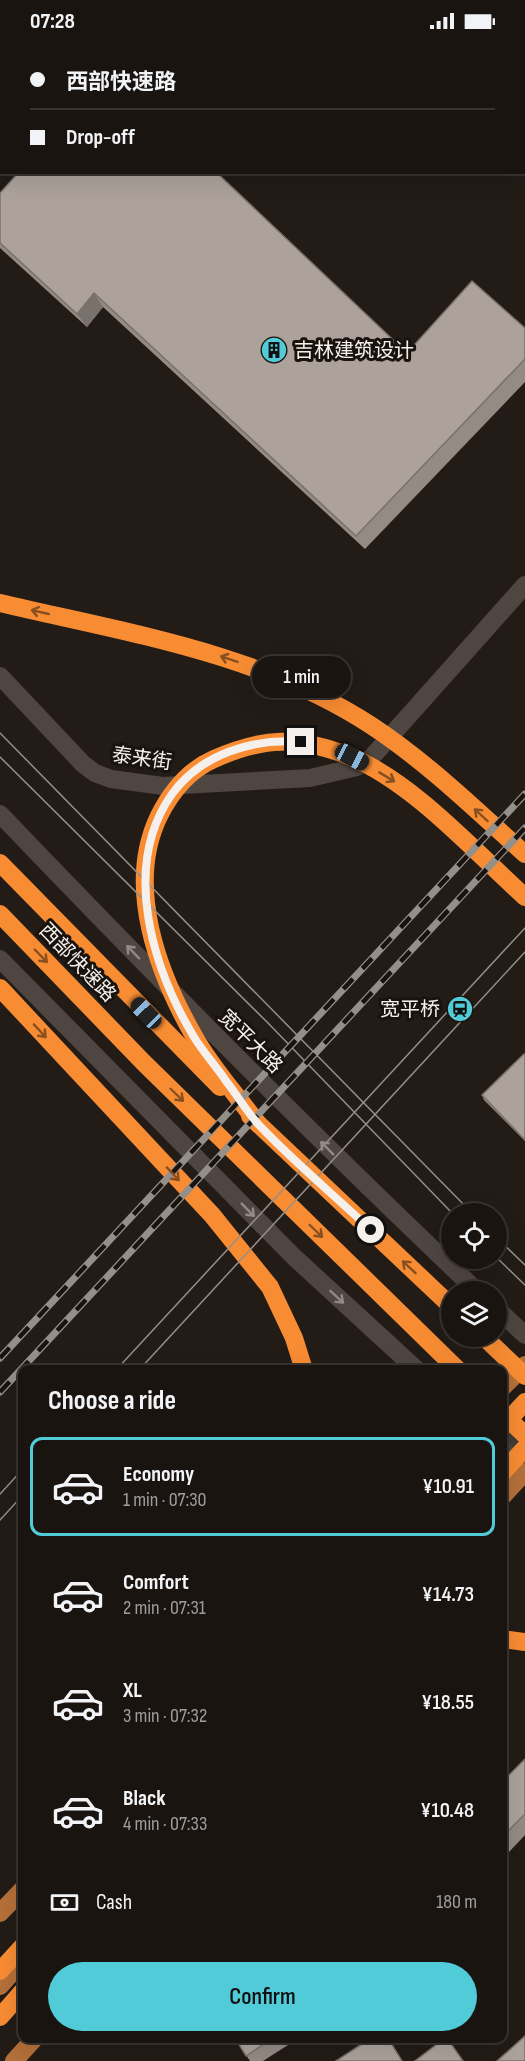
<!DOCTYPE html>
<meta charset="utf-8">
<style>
body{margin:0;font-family:"Sofia Sans Condensed","Noto Sans SC",sans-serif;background:#27211e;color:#f1f3f6;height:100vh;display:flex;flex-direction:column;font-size:22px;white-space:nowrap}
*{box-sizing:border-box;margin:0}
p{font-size:20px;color:#9f9e9f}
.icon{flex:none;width:33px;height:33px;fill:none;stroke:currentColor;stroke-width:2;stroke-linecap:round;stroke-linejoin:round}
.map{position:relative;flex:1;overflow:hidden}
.side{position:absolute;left:18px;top:1323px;width:489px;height:678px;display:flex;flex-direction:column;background:#1a1410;border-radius:12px;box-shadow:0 6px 24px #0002,0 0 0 2px #383330}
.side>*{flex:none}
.hud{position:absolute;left:0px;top:0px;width:525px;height:132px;box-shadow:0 6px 24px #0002,0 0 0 2px #383330;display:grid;align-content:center;height:132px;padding:0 30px;background:#1a1410}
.buttons{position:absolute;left:441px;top:1161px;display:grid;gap:12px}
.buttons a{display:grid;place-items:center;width:66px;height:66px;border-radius:50%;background:#1a1410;box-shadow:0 6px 24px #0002,0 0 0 2px #383330;font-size:30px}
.end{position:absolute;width:27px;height:27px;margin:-14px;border:8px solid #f5f0ec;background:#111;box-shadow:0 0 0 3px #111}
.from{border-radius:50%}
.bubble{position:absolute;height:42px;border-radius:21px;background:#1a1410;box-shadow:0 6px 24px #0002,0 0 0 2px #383330;font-size:20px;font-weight:600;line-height:42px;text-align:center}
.car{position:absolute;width:18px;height:36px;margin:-18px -9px;border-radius:8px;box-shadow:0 0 4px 2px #0007;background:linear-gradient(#222 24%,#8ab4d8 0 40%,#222 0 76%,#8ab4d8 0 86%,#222 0)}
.hud b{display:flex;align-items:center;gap:21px;height:57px;font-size:22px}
.hud b+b{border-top:2px solid #383330}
.hud i{width:15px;height:15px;background:#f1f3f6}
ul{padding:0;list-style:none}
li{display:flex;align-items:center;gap:18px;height:99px;margin:0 12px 9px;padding:0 18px;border:3px solid transparent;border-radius:12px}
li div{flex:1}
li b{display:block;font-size:22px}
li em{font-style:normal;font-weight:600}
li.selected{border-color:#52cbd9}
li>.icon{width:54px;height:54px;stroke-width:1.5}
h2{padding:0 30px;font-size:27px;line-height:72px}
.pay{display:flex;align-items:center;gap:15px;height:66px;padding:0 30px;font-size:22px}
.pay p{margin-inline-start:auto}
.button{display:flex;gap:12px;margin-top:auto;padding:12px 30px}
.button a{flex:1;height:69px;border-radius:36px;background:#52cbd9;color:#111;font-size:24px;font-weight:600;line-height:69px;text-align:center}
.status{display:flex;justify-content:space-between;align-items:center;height:42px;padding:0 30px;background:#1a1410;direction:ltr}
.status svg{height:16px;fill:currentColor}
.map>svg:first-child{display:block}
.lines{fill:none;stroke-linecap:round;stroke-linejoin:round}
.primary-tunnel{stroke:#423b36;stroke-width:18;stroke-dasharray:18 9;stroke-linecap:butt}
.street{stroke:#4f4641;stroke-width:18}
.secondary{stroke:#4f4641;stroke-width:18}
.primary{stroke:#b47039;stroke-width:18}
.highway{stroke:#f88c33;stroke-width:18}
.tram{stroke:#958f8a;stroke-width:1.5}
.rail-casing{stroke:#958f8a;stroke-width:7}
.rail{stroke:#19120d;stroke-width:4.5;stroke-dasharray:14;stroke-linecap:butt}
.wall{fill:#948b85}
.shaded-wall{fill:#78716c}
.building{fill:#aca29b;stroke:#78716c;stroke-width:1.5}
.oneway{stroke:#884f20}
.oneway2{stroke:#918a85}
.route{stroke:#f5f0ec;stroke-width:8}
.labels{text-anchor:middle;stroke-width:6;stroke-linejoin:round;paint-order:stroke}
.poi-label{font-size:20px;fill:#f5f0ec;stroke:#19120d;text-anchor:start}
.street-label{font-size:20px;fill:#f5f0ec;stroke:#19120d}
</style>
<div class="status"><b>07:28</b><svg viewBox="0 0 49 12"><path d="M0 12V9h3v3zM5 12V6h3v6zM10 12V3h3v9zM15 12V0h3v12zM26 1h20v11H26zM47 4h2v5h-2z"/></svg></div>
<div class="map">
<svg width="525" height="2019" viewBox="0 0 525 2019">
<rect width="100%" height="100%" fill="#221b16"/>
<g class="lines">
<polyline class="primary-tunnel" points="502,1407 525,1383"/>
<polyline class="street" points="0,634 83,722 95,731 111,737 163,744 310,736 357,725 371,716 525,543"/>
<g class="secondary">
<path d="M0,772C156,935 314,1095 478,1250"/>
<polyline points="0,917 294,1215 417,1328"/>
<polyline points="496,1266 525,1293"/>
<polyline points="502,1407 525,1429"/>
</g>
<g class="primary">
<polyline points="502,1346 525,1323"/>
<polyline points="502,1455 525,1430"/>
<polyline points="0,1871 22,1848"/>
<polyline points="0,1944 22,1919"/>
<polyline points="14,2019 35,1996"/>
</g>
<g class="highway">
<path d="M0,561C127,591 261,611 372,684C428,721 476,768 525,812"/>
<polyline points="0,821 220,1045"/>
<polyline points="0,872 144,1021 458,1328"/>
<polyline points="0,946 212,1173 270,1245 294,1296 304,1328"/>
<polyline points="250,1074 452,1265"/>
<path d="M258,1082C237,1053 211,1025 194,994C158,931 125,844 159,774C171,750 189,728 214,717C264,695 298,694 349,714C413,740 474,809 525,855"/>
<polyline points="483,1294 525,1334"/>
<polyline points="502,1371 525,1393"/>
<polyline points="502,1385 525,1360"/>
<polyline points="502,1431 525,1406"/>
<polyline points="502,1597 525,1600"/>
<polyline points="0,1929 22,1905"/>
<polyline points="0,1975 22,1950"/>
</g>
<g class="tram">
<polyline points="0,691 473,1172"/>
<polyline points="0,715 268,981 453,1172"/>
<polyline points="496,1195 525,1223"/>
<polyline points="496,1215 525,1243"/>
<polyline points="116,1328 525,886"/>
<polyline points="139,1328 525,910"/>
<polyline points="0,1452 22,1428"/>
<polyline points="0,1478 22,1454"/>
</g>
<g class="rail-casing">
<g id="rail">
<polyline points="0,1316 525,752"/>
<polyline points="0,1350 525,786"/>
</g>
</g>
<use href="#rail" class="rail"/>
</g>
<g class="wall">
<polygon points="0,151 407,311 525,286 525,340 365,507 103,265 87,285 0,206"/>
<polygon points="525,1012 525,1099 484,1058 482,1053"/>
<polygon points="525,1717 525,1793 509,1810 502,1804 502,1740"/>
<polygon points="235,1996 299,1996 263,2019 250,2019"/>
</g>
<polygon class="shaded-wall" points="94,251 103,265 87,285 77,272"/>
<g class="building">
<polygon points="59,0 79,0 80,2 59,2"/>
<polygon points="19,130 216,130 407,311 472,239 525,286 525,317 356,494 94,251 77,272 0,201 0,151"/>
<polygon points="524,1012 525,1012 525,1098 482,1053"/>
<polygon points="525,1717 525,1772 502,1795 502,1740"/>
<polygon points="525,1994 525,2019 497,2019"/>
<polygon points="235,1996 273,1996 246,2014"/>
<polygon points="371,1996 388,1996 402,2019 336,2019"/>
<polygon points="445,1996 447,1996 463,2019 415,2019"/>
</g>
<defs><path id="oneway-shaft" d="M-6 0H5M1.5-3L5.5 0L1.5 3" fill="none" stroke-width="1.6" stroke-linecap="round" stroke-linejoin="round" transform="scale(1.5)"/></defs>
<g class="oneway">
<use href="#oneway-shaft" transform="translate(40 570) rotate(-167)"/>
<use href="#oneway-shaft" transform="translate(229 617) rotate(-161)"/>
<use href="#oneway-shaft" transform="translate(387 735) rotate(31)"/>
<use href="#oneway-shaft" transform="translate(481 773) rotate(-138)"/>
<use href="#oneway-shaft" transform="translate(41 914) rotate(46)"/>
<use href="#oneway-shaft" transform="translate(40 989) rotate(47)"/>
<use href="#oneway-shaft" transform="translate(177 1053) rotate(44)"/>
<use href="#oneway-shaft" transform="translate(173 1132) rotate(47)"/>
<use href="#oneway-shaft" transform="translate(316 1189) rotate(44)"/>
<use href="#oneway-shaft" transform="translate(409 1225) rotate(-137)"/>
</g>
<g class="oneway2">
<use href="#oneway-shaft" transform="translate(133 910) rotate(-134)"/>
<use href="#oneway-shaft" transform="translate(327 1106) rotate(-135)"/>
<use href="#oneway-shaft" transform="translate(248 1168) rotate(45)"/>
<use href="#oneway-shaft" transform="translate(337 1255) rotate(43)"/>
</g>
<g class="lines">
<path class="route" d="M301,700C253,696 201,712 172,752C121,824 152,925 194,995C203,1010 216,1024 226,1039C237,1053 247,1070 259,1083C294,1120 334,1153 371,1188"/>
</g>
<defs>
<g id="building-disc" transform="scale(1.35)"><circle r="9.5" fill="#52cbd9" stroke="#19120d"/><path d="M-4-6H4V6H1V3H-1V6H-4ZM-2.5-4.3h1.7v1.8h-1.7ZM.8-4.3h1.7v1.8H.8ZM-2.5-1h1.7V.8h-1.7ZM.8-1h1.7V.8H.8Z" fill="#111"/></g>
<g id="station-disc" transform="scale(1.35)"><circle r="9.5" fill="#52cbd9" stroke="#19120d"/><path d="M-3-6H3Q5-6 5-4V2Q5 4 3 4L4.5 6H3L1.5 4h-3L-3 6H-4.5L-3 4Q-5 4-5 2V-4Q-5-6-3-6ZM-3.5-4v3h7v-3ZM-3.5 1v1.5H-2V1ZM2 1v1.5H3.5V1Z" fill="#111"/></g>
</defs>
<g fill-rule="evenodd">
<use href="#building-disc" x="274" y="308"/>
<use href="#station-disc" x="460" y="967"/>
</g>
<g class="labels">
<g class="poi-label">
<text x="294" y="315">吉林建筑设计</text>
<text x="440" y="974" text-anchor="end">宽平桥</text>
</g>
<g class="street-label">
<text transform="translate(142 716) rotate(8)" y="7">泰来街</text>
<text transform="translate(78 920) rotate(46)" y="7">西部快速路</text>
<text transform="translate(251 999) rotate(45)" y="7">宽平大路</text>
</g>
</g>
</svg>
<div class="buttons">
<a><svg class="icon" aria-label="locate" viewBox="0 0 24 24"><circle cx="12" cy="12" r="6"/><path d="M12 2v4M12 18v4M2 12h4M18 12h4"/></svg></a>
<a><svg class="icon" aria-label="layers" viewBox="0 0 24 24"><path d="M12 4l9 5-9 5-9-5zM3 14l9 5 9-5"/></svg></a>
</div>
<i class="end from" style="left:371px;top:1188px"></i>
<i class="end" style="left:301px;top:700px"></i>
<div class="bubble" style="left:252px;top:614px;width:99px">1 min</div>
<i class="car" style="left:352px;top:715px;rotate:118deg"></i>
<i class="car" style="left:146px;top:971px;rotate:316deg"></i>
<div class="hud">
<b><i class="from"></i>西部快速路</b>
<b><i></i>Drop-off</b>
</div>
<section class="side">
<h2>Choose a ride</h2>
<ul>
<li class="selected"><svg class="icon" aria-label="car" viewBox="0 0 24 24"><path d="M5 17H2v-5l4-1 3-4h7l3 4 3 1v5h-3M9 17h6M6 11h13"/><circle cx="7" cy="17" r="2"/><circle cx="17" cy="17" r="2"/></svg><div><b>Economy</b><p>1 min · 07:30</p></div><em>¥10.91</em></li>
<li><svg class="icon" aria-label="car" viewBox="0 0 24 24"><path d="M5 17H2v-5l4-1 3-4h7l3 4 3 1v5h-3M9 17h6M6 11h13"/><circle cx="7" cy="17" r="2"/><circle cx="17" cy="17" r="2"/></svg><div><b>Comfort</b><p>2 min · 07:31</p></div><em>¥14.73</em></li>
<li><svg class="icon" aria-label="car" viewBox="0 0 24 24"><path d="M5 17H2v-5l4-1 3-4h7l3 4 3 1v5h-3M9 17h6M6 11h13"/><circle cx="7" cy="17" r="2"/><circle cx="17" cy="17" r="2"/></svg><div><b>XL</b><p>3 min · 07:32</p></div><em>¥18.55</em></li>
<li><svg class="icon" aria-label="car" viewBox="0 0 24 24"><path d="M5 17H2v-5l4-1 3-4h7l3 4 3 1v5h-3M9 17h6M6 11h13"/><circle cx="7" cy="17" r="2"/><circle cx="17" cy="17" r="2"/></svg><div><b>Black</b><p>4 min · 07:33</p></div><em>¥10.48</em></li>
</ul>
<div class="pay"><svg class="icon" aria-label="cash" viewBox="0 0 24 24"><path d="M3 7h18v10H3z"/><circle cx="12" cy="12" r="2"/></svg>Cash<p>180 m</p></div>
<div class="button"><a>Confirm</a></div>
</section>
</div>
